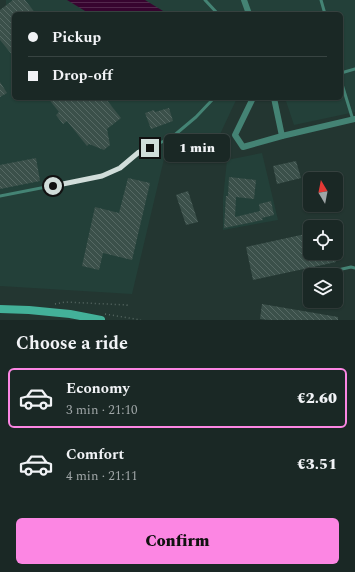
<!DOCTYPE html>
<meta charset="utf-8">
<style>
body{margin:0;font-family:Spectral,serif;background:#23302d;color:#f1f3f6;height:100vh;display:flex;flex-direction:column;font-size:15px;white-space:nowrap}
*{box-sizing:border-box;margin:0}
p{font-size:13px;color:#9fa6a7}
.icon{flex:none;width:22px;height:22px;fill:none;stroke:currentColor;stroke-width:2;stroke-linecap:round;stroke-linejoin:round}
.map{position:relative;height:320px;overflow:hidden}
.panel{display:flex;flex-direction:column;background:#1a2825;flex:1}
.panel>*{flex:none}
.hud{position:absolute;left:12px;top:12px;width:331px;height:88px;border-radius:6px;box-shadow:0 1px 3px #0004,0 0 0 1px #384442;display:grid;align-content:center;height:88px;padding:0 16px;background:#1a2825}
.needle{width:26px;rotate:350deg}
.fabs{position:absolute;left:303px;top:172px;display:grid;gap:8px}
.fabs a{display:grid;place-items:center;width:40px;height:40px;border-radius:6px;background:#1a2825;box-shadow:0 1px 3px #0004,0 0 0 1px #384442;font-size:20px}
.end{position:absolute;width:18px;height:18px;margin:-9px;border:5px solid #d1ddda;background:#111;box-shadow:0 0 0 2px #111}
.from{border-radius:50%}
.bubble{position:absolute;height:28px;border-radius:6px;background:#1a2825;box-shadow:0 1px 3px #0004,0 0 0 1px #384442;font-size:13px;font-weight:800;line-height:28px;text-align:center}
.hud b{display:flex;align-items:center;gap:14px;height:38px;font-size:15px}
.hud b+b{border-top:1px solid #384442}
.hud i{width:10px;height:10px;background:#f1f3f6}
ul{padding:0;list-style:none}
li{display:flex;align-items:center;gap:12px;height:60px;margin:0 8px 6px;padding:0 8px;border:2px solid transparent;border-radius:6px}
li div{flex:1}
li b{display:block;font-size:15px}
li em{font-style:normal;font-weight:800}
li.current{border-color:#fc86e3}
li>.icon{width:36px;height:36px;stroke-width:1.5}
h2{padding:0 16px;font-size:18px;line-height:48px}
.button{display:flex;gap:8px;margin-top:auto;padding:8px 16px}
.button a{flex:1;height:46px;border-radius:6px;background:#fc86e3;color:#111;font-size:16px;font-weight:800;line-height:46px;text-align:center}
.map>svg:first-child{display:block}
.built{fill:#234039}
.water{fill:url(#water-rules)}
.building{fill:url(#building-back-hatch)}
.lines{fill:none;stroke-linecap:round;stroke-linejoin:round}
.path{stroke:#586964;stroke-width:1.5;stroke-dasharray:1 3;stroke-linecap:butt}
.service{stroke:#448374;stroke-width:3}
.minor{stroke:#448374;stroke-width:6}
.secondary{stroke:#43b199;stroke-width:8}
.route{stroke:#d1ddda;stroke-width:5}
</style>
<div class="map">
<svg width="355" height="320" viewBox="0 0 355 320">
<defs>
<pattern id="water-rules" width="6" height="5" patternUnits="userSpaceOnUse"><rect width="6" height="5" fill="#37042f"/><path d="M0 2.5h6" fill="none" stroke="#53284d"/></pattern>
<pattern id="building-back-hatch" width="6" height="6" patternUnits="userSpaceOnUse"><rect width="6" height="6" fill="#3b504a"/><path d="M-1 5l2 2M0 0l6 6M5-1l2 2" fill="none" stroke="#566964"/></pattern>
</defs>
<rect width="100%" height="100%" fill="#233631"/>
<g class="built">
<polygon points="6,0 355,0 355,112 294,125 285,98 341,98 341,14 14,14 14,98 237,98 215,145 164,159 132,294 0,286 0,10 6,6"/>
<polygon points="262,153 278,220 223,230 223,199 227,160"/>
</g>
<polygon class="water" points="67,0 145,0 168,14 90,14"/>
<g class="building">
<polygon points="13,0 25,0 36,14 14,14 14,57 0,40 0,10"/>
<polygon points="0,82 7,93 0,97"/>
<polygon points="48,98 105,98 121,118 107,129 110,145 104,150 89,144 87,146 67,121 63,124 56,115 59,112"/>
<polygon points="169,108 173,121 151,129 145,113 154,110 155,112"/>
<polygon points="36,158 40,181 0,189 0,165"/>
<polygon points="296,161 301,178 277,184 273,166"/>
<polygon points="229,177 256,180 254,199 236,197 235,217 260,211 259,204 271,201 274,215 262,218 263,220 224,228 226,196 228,196"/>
<polygon points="128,178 150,183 132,260 103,253 99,270 82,266 95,207 119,213"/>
<polygon points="188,191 198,222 186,225 176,195"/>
<polygon points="310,233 310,253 334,253 336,262 253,280 246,247"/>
<polygon points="262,304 338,317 338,320 269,320 260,319"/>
</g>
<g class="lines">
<g class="path">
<polyline points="55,304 65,302 127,305 126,307"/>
<polyline points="105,314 141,320"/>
</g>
<g class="service">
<polyline points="205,0 218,14"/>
<polyline points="321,0 325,14"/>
<polyline points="341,73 355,69"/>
<polyline points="341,81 353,120"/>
<polyline points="0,196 102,176 121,168 139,152 171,138 196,117 214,98"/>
<polyline points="316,275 351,267 355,268"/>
</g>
<g class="minor">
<polyline points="244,0 249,14"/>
<polyline points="253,98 235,135 243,147 282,136"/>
<polyline points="274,98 282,136 355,119"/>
</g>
<polyline class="secondary" points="0,309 29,310 70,314 101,320"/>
</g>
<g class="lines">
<polyline class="route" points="53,186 102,176 120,168 139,152 150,148"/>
</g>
</svg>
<div class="fabs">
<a><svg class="needle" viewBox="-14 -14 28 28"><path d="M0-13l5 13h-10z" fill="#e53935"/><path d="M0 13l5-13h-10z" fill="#9fa6a7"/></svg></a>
<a><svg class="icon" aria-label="locate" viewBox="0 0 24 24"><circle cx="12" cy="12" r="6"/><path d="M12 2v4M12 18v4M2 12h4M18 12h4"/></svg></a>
<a><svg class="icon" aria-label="layers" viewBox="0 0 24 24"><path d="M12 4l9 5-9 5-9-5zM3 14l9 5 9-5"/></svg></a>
</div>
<i class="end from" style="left:53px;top:186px"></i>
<i class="end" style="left:150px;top:148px"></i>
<div class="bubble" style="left:164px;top:134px;width:66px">1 min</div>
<div class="hud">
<b><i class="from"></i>Pickup</b>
<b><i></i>Drop-off</b>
</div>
</div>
<section class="panel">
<h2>Choose a ride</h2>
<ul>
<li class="current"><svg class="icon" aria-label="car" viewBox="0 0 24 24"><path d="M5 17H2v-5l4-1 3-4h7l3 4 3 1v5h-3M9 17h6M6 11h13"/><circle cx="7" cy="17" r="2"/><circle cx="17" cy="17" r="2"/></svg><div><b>Economy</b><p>3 min · 21:10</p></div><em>€2.60</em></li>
<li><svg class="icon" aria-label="car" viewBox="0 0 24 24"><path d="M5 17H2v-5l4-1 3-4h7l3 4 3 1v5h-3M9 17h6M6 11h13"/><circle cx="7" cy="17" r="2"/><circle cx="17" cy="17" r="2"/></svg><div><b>Comfort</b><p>4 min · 21:11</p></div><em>€3.51</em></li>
</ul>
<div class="button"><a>Confirm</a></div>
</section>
